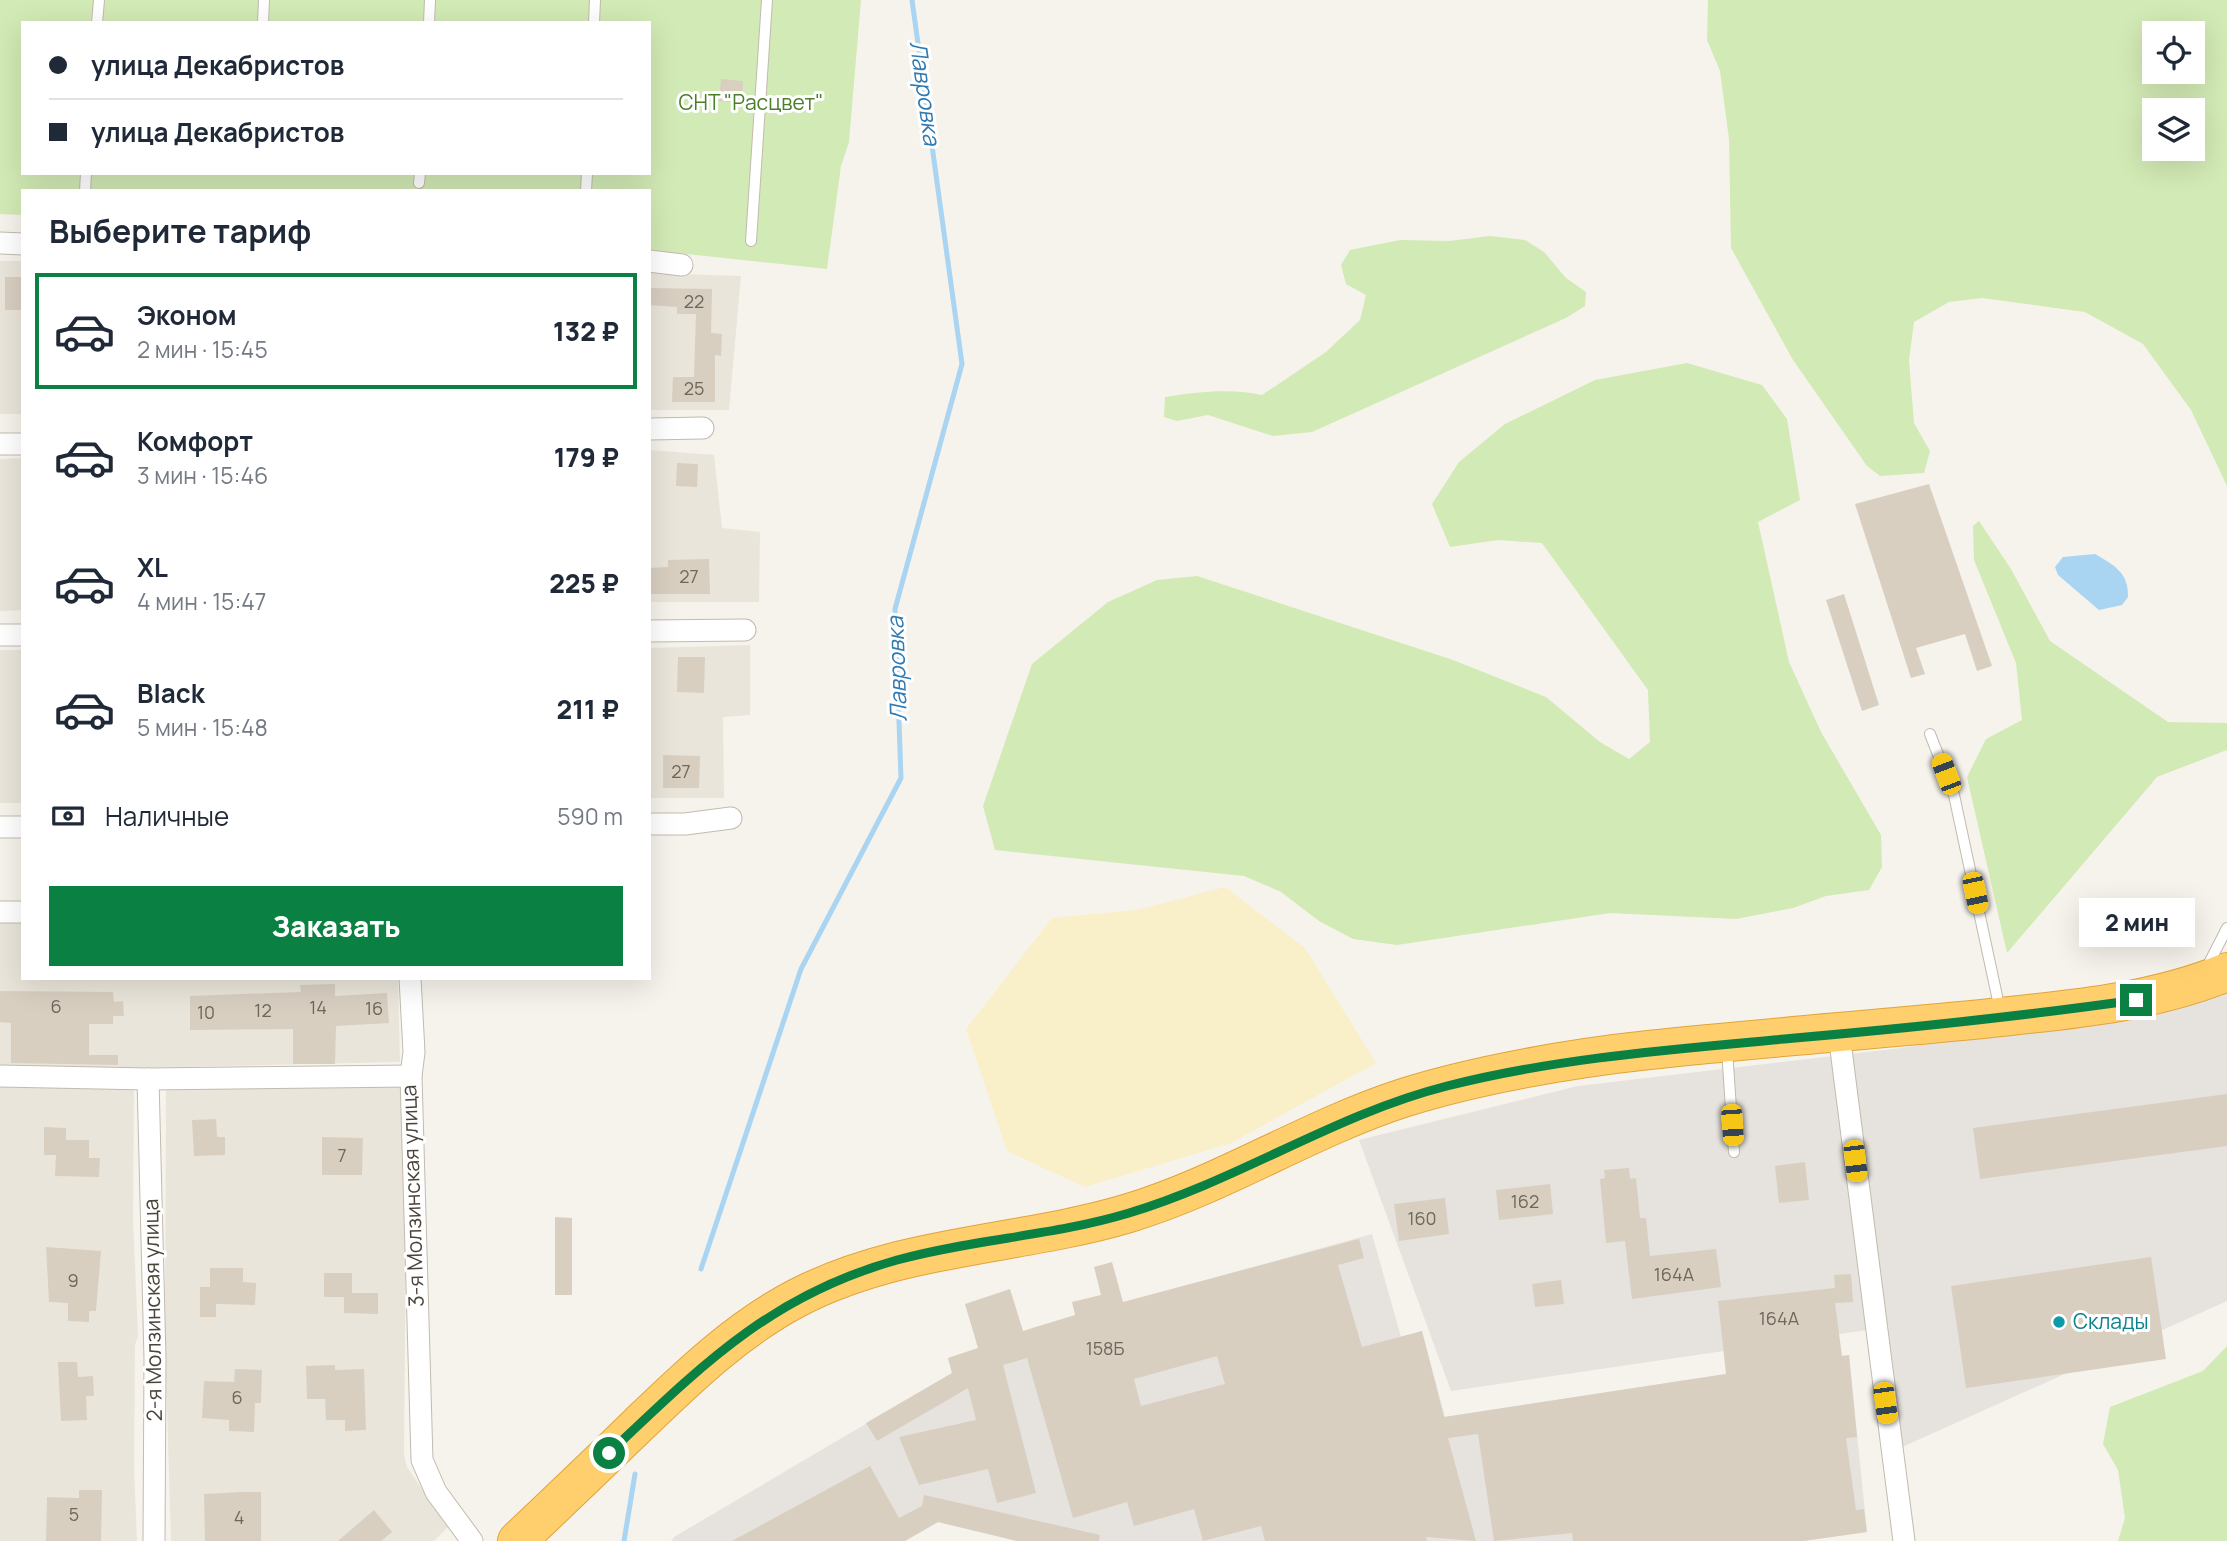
<!DOCTYPE html>
<html lang="ru">
<meta charset="utf-8">
<style>
body{margin:0;font-family:Manrope,sans-serif;background:#f6f6f7;color:#1f2937;height:100vh;display:flex;flex-direction:column;font-size:26px;white-space:nowrap}
*{box-sizing:border-box;margin:0}
p{font-size:23px;color:#747a83}
.icon{flex:none;width:38px;height:38px;fill:none;stroke:currentColor;stroke-width:2;stroke-linecap:round;stroke-linejoin:round}
.map{position:relative;flex:1;overflow:hidden}
.drawer{position:absolute;left:21px;top:189px;width:630px;height:791px;display:flex;flex-direction:column;background:#fff;border-radius:0px;box-shadow:0 7px 28px #0002}
.drawer>*{flex:none}
.banner{position:absolute;left:21px;top:21px;width:630px;height:154px;border-radius:0px;box-shadow:0 7px 28px #0002;display:grid;align-content:center;height:154px;padding:0 28px;background:#fff}
.controls{position:absolute;left:2142px;top:21px;display:grid;gap:14px}
.controls a{display:grid;place-items:center;width:63px;height:63px;border-radius:0px;background:#fff;box-shadow:0 7px 28px #0002;font-size:35px}
.end{position:absolute;width:32px;height:32px;margin:-16px;border:9px solid #0b8043;background:#fff;box-shadow:0 0 0 4px #fff}
.from{border-radius:50%}
.bubble{position:absolute;height:49px;border-radius:0px;background:#fff;box-shadow:0 7px 28px #0002;font-size:23px;font-weight:800;line-height:49px;text-align:center}
.car{position:absolute;width:21px;height:42px;margin:-21px -10px;border-radius:9px;box-shadow:0 0 5px 2px #0007;background:linear-gradient(#f5c518 24%,#345 0 40%,#f5c518 0 76%,#345 0 86%,#f5c518 0)}
.banner b{display:flex;align-items:center;gap:24px;height:66px;font-size:26px}
.banner b+b{border-top:2px solid #e0e1e3}
.banner i{width:18px;height:18px;background:#1f2937}
ul{padding:0;list-style:none}
li{display:flex;align-items:center;gap:21px;height:116px;margin:0 14px 10px;padding:0 14px;border:4px solid transparent;border-radius:0px}
li div{flex:1}
li b{display:block;font-size:26px}
li em{font-style:normal;font-weight:800}
li.selected{border-color:#0b8043}
li>.icon{width:63px;height:63px;stroke-width:1.5}
h2{padding:0 28px;font-size:32px;line-height:84px}
.pay{display:flex;align-items:center;gap:18px;height:77px;padding:0 28px;font-size:26px}
.pay p{margin-inline-start:auto}
.cta{display:flex;gap:14px;margin-top:auto;padding:14px 28px}
.cta a{flex:1;height:80px;border-radius:0px;background:#0b8043;color:#fff;font-size:28px;font-weight:800;line-height:80px;text-align:center}
.map>svg:first-child{display:block}
.residential{fill:#eae5da}
.industrial{fill:#e6e2dd}
.green{fill:#d2eab5;fill-rule:evenodd}
.sand{fill:#f9efc9}
.water{fill:#a9d4f2}
.lines{fill:none;stroke-linecap:round;stroke-linejoin:round}
.stream{stroke:#a9d4f2;stroke-width:5}
.building{fill:#d8cfc1;fill-rule:evenodd}
.lane-casing{stroke:#c2bbae;stroke-width:12}
.street-casing{stroke:#c2bbae;stroke-width:23}
.highway-casing{stroke:#e0a43c;stroke-width:40}
.lane{stroke:#fff;stroke-width:10}
.street{stroke:#fff;stroke-width:21}
.highway{stroke:#ffcf6e;stroke-width:38}
.route{stroke:#0b8043;stroke-width:9}
.culture-dot{fill:#0f9aa8;stroke:#fff;stroke-width:2.5}
.labels{text-anchor:middle;stroke-width:6;stroke-linejoin:round;paint-order:stroke}
.number-label{font-size:18px;fill:#6e675b}
.park-label{font-size:21px;fill:#4a7f2a;stroke:#fff}
.street-label{font-size:21px;fill:#4b4439;stroke:#fff}
.culture-label{font-size:21px;fill:#0d838f;stroke:#fff;text-anchor:start}
.water-label{font-size:23px;font-style:italic;fill:#2e7ab2;stroke:#fff}
</style>
<div class="map">
<svg width="2227" height="1541" viewBox="0 0 2227 1541">
<rect width="100%" height="100%" fill="#f6f3ec"/>
<g class="residential">
<rect x="0" y="261" width="23" height="153"/>
<polygon points="649,273 741,276 729,410 649,410"/>
<polygon points="649,450 714,455 722,528 760,532 759,602 649,602"/>
<polygon points="23,458 23,610 0,611 0,459"/>
<polygon points="750,645 750,715 723,717 724,798 649,798 649,648"/>
<rect x="0" y="650" width="23" height="153"/>
<polygon points="0,922 23,922 23,978 398,978 400,1062 78,1069 0,1066"/>
<polygon points="0,1084 134,1086 133,1221 138,1336 135,1345 134,1467 137,1541 0,1541"/>
<polygon points="400,1086 406,1229 404,1455 407,1467 448,1527 434,1541 171,1541 165,1338 166,1088"/>
</g>
<g class="industrial">
<polygon points="2227,987 2227,1301 1900,1448 1888,1327 1451,1391 1359,1140 1578,1086 1901,1048 2179,1005"/>
<polygon points="1372,1234 1401,1337 1422,1331 1445,1417 1849,1355 1867,1532 1803,1541 1017,1541 938,1522 905,1541 671,1541 674,1537 952,1373 948,1358 1033,1332 1032,1328"/>
</g>
<g class="green">
<path d="M0,0H861L849,142L841,166L827,269L649,250V191H23V215L0,214ZM23,23H649V173H23Z"/>
<path d="M1708,0H2227V486L2191,410L2143,344L2085,312L1982,298L1949,302L1914,322L1909,360L1914,423L1930,451L1924,473L1880,476L1867,466L1793,360L1731,248L1729,139L1720,71L1707,40ZM2154,33H2193V72H2154ZM2193,110V149H2154V110Z"/>
<path d="M1490,236L1525,240L1544,252L1566,278L1586,292L1585,306L1566,318L1312,432L1273,436L1208,415L1177,421L1164,417L1165,397C1198,392 1228,388 1262,395L1326,352L1360,320L1366,295L1346,284L1341,265L1350,250L1400,240L1449,241Z"/>
<polygon points="1687,363 1762,385 1787,419 1800,500 1758,522 1789,662 1821,732 1881,835 1882,867 1869,890 1826,896 1793,908 1736,919 1610,913 1397,945 1353,939 1319,921 1281,892 1244,876 995,850 983,806 1032,664 1108,602 1157,580 1197,576 1453,660 1546,697 1600,742 1629,759 1650,742 1648,690 1542,543 1498,540 1450,547 1432,504 1459,462 1505,424 1595,380"/>
<polygon points="1979,521 2011,569 2050,641 2168,722 2227,723 2227,750 2157,777 2007,953 1967,777 1986,739 2022,720 2016,663 1974,560 1973,526"/>
<polygon points="2227,1346 2227,1541 2118,1541 2125,1518 2118,1470 2103,1444 2110,1407 2203,1371"/>
</g>
<polygon class="sand" points="1225,887 1305,948 1376,1063 1231,1143 1085,1187 1007,1151 966,1029 1052,918 1137,910"/>
<path class="water" d="M2095,554C2114,565 2129,573 2128,597L2122,605L2099,610L2058,575L2055,567L2063,557Z"/>
<g class="lines">
<g class="stream">
<polyline points="701,1269 801,969 901,778 895,609 962,364 912,0"/>
<polyline points="624,1541 635,1474"/>
</g>
</g>
<g class="building">
<polygon points="721,79 743,81 742,103 719,101"/>
<rect x="5" y="277" width="18" height="33"/>
<polygon points="649,288 712,289 711,333 722,334 721,356 715,355 715,402 672,402 673,377 694,377 696,314 677,314 677,307 649,305"/>
<polygon points="677,463 698,464 697,487 676,486"/>
<polygon points="1929,484 1992,666 1977,671 1965,634 1916,648 1925,674 1911,678 1855,504"/>
<polygon points="709,559 710,594 649,594 649,568 668,567 668,560"/>
<polygon points="1844,594 1879,705 1862,711 1826,600"/>
<polygon points="678,657 705,657 704,693 677,692"/>
<polygon points="663,755 700,756 699,788 663,788"/>
<polygon points="335,984 335,996 387,993 389,1023 336,1026 335,1064 293,1064 293,1029 190,1030 190,996 301,992 300,985"/>
<polygon points="0,991 113,992 114,1002 123,1001 124,1016 113,1016 113,1024 89,1024 89,1055 118,1055 118,1065 11,1063 11,1023 0,1022"/>
<polygon points="2227,1094 2227,1146 1980,1179 1973,1128"/>
<polygon points="216,1119 217,1137 225,1137 225,1155 194,1156 192,1120"/>
<polygon points="44,1127 66,1128 66,1140 89,1140 89,1158 100,1158 99,1177 55,1176 56,1155 44,1155"/>
<polygon points="322,1137 363,1138 362,1175 322,1175"/>
<polygon points="1805,1162 1809,1200 1779,1203 1775,1166"/>
<polygon points="1629,1168 1630,1179 1636,1178 1640,1218 1646,1218 1650,1256 1716,1249 1721,1287 1632,1299 1625,1241 1606,1243 1600,1179 1605,1178 1604,1170"/>
<polygon points="1550,1184 1553,1214 1499,1220 1496,1190"/>
<polygon points="1445,1198 1449,1234 1399,1241 1394,1204"/>
<polygon points="555,1217 572,1218 572,1295 555,1295"/>
<path d="M1359,1239L1364,1258L1338,1265L1362,1347L1422,1331L1444,1417L1726,1374L1718,1301L1835,1288L1834,1275L1851,1274L1853,1302L1835,1303L1842,1356L1849,1355L1857,1437L1846,1438L1856,1510L1864,1509L1867,1532L1803,1541H1573L1572,1533L1494,1541L1478,1434L1448,1438L1476,1541L1426,1537L1427,1541H1265L1261,1526L1203,1541L1194,1509L1134,1526L1127,1502L1073,1518L1027,1358L1003,1365L1036,1493L997,1503L988,1469L919,1485L899,1437L976,1420L968,1388L877,1441L866,1423L952,1373L948,1358L978,1348L965,1304L1010,1289L1023,1331L1075,1315L1072,1302L1101,1295L1094,1267L1112,1262L1123,1302ZM1217,1356L1225,1384L1141,1406L1134,1379Z"/>
<polygon points="46,1247 101,1251 96,1311 89,1311 89,1322 68,1321 68,1303 49,1302"/>
<polygon points="2151,1257 2166,1359 1966,1388 1951,1286"/>
<polygon points="210,1268 243,1268 243,1282 256,1283 255,1305 216,1304 216,1317 200,1317 200,1287 210,1287"/>
<polygon points="324,1273 352,1273 352,1293 378,1293 378,1314 344,1313 344,1297 324,1297"/>
<polygon points="1561,1280 1564,1304 1535,1307 1532,1284"/>
<polygon points="58,1362 77,1362 78,1377 93,1376 94,1396 86,1396 87,1420 61,1421"/>
<polygon points="335,1365 335,1370 364,1369 366,1430 345,1431 345,1420 326,1420 325,1399 307,1399 306,1366"/>
<polygon points="235,1369 262,1370 261,1403 255,1403 254,1432 229,1431 229,1420 202,1418 204,1381 234,1382"/>
<polygon points="870,1466 899,1518 922,1506 924,1495 1100,1535 1099,1541 1017,1541 938,1522 905,1541 732,1541"/>
<polygon points="79,1490 102,1490 101,1541 46,1541 47,1497 79,1498"/>
<polygon points="241,1492 261,1492 261,1541 205,1541 204,1494"/>
<polygon points="374,1510 392,1532 381,1541 338,1541"/>
</g>
<g class="lines">
<g class="lane-casing">
<g id="lane">
<polyline points="97,23 99,0"/>
<polyline points="263,23 264,0"/>
<polyline points="429,23 430,0"/>
<polyline points="594,23 595,0"/>
<polyline points="419,183 420,173"/>
<polyline points="85,191 86,173"/>
<polyline points="586,191 587,173"/>
<polyline points="751,241 767,0"/>
<polyline points="1930,734 1954,795 2000,1010"/>
<polyline points="2206,969 2227,928"/>
<polyline points="1727,1050 1734,1152"/>
</g>
</g>
<g class="street-casing">
<g id="street">
<polyline points="0,243 23,244"/>
<polyline points="649,261 682,265"/>
<polyline points="649,429 703,428"/>
<polyline points="0,444 23,444"/>
<polyline points="649,631 745,630"/>
<polyline points="0,635 23,635"/>
<polyline points="649,824 685,824 731,818"/>
<polyline points="0,827 23,827"/>
<polyline points="0,912 23,912"/>
<polyline points="410,978 414,1052 411,1076 422,1460 436,1492 472,1541"/>
<polyline points="1839,1034 1904,1541"/>
<polyline points="0,1076 148,1079 411,1076"/>
<polyline points="148,1079 155,1359 154,1541"/>
</g>
</g>
<g class="highway-casing">
<path id="highway" d="M517,1541C558,1502 598,1464 638,1425C687,1378 736,1330 797,1298C901,1244 1019,1246 1129,1213C1224,1184 1308,1129 1403,1098C1475,1075 1573,1058 1649,1050C1760,1038 1871,1030 1982,1019C2065,1010 2149,1004 2227,972"/>
</g>
<use href="#lane" class="lane"/>
<use href="#street" class="street"/>
<use href="#highway" class="highway"/>
</g>
<g class="lines">
<path class="route" d="M609,1453C701,1366 771,1295 897,1260C973,1239 1053,1236 1129,1213C1239,1180 1336,1114 1447,1086C1561,1057 1679,1049 1795,1038C1909,1028 2023,1016 2136,1000"/>
</g>
<circle class="culture-dot" cx="2059" cy="1322" r="7"/>
<g class="labels">
<g class="number-label">
<text x="694" y="308">22</text>
<text x="694" y="395">25</text>
<text x="689" y="583">27</text>
<text x="681" y="778">27</text>
<text x="56" y="1013">6</text>
<text x="318" y="1014">14</text>
<text x="374" y="1015">16</text>
<text x="263" y="1017">12</text>
<text x="206" y="1019">10</text>
<text x="342" y="1162">7</text>
<text x="1525" y="1208">162</text>
<text x="1422" y="1225">160</text>
<text x="1674" y="1281">164А</text>
<text x="73" y="1287">9</text>
<text x="1779" y="1325">164А</text>
<text x="1105" y="1355">158Б</text>
<text x="237" y="1404">6</text>
<text x="74" y="1521">5</text>
<text x="239" y="1524">4</text>
</g>
<g class="park-label">
<text x="751" y="110">СНТ "Расцвет"</text>
</g>
<g class="street-label">
<text transform="translate(413 1196) rotate(-92)" y="7">3-я Молзинская улица</text>
<text transform="translate(153 1310) rotate(-91)" y="7">2-я Молзинская улица</text>
</g>
<g class="culture-label">
<text x="2073" y="1329">Склады</text>
</g>
<g class="water-label">
<text transform="translate(925 93) rotate(82)" y="8">Лавровка</text>
<text transform="translate(897 669) rotate(-92)" y="8">Лавровка</text>
</g>
</g>
</svg>
<div class="controls">
<a><svg class="icon" aria-label="locate" viewBox="0 0 24 24"><circle cx="12" cy="12" r="6"/><path d="M12 2v4M12 18v4M2 12h4M18 12h4"/></svg></a>
<a><svg class="icon" aria-label="layers" viewBox="0 0 24 24"><path d="M12 4l9 5-9 5-9-5zM3 14l9 5 9-5"/></svg></a>
</div>
<i class="end from" style="left:609px;top:1453px"></i>
<i class="end" style="left:2136px;top:1000px"></i>
<div class="bubble" style="left:2079px;top:898px;width:116px">2 мин</div>
<i class="car" style="left:1946px;top:774px;rotate:339deg"></i>
<i class="car" style="left:1975px;top:893px;rotate:168deg"></i>
<i class="car" style="left:1732px;top:1125px;rotate:176deg"></i>
<i class="car" style="left:1855px;top:1161px;rotate:173deg"></i>
<i class="car" style="left:1885px;top:1403px;rotate:172deg"></i>
<div class="banner">
<b><i class="from"></i>улица Декабристов</b>
<b><i></i>улица Декабристов</b>
</div>
<section class="drawer">
<h2>Выберите тариф</h2>
<ul>
<li class="selected"><svg class="icon" aria-label="car" viewBox="0 0 24 24"><path d="M5 17H2v-5l4-1 3-4h7l3 4 3 1v5h-3M9 17h6M6 11h13"/><circle cx="7" cy="17" r="2"/><circle cx="17" cy="17" r="2"/></svg><div><b>Эконом</b><p>2 мин · 15:45</p></div><em>132 ₽</em></li>
<li><svg class="icon" aria-label="car" viewBox="0 0 24 24"><path d="M5 17H2v-5l4-1 3-4h7l3 4 3 1v5h-3M9 17h6M6 11h13"/><circle cx="7" cy="17" r="2"/><circle cx="17" cy="17" r="2"/></svg><div><b>Комфорт</b><p>3 мин · 15:46</p></div><em>179 ₽</em></li>
<li><svg class="icon" aria-label="car" viewBox="0 0 24 24"><path d="M5 17H2v-5l4-1 3-4h7l3 4 3 1v5h-3M9 17h6M6 11h13"/><circle cx="7" cy="17" r="2"/><circle cx="17" cy="17" r="2"/></svg><div><b>XL</b><p>4 мин · 15:47</p></div><em>225 ₽</em></li>
<li><svg class="icon" aria-label="car" viewBox="0 0 24 24"><path d="M5 17H2v-5l4-1 3-4h7l3 4 3 1v5h-3M9 17h6M6 11h13"/><circle cx="7" cy="17" r="2"/><circle cx="17" cy="17" r="2"/></svg><div><b>Black</b><p>5 мин · 15:48</p></div><em>211 ₽</em></li>
</ul>
<div class="pay"><svg class="icon" aria-label="cash" viewBox="0 0 24 24"><path d="M3 7h18v10H3z"/><circle cx="12" cy="12" r="2"/></svg>Наличные<p>590 m</p></div>
<div class="cta"><a>Заказать</a></div>
</section>
</div>
